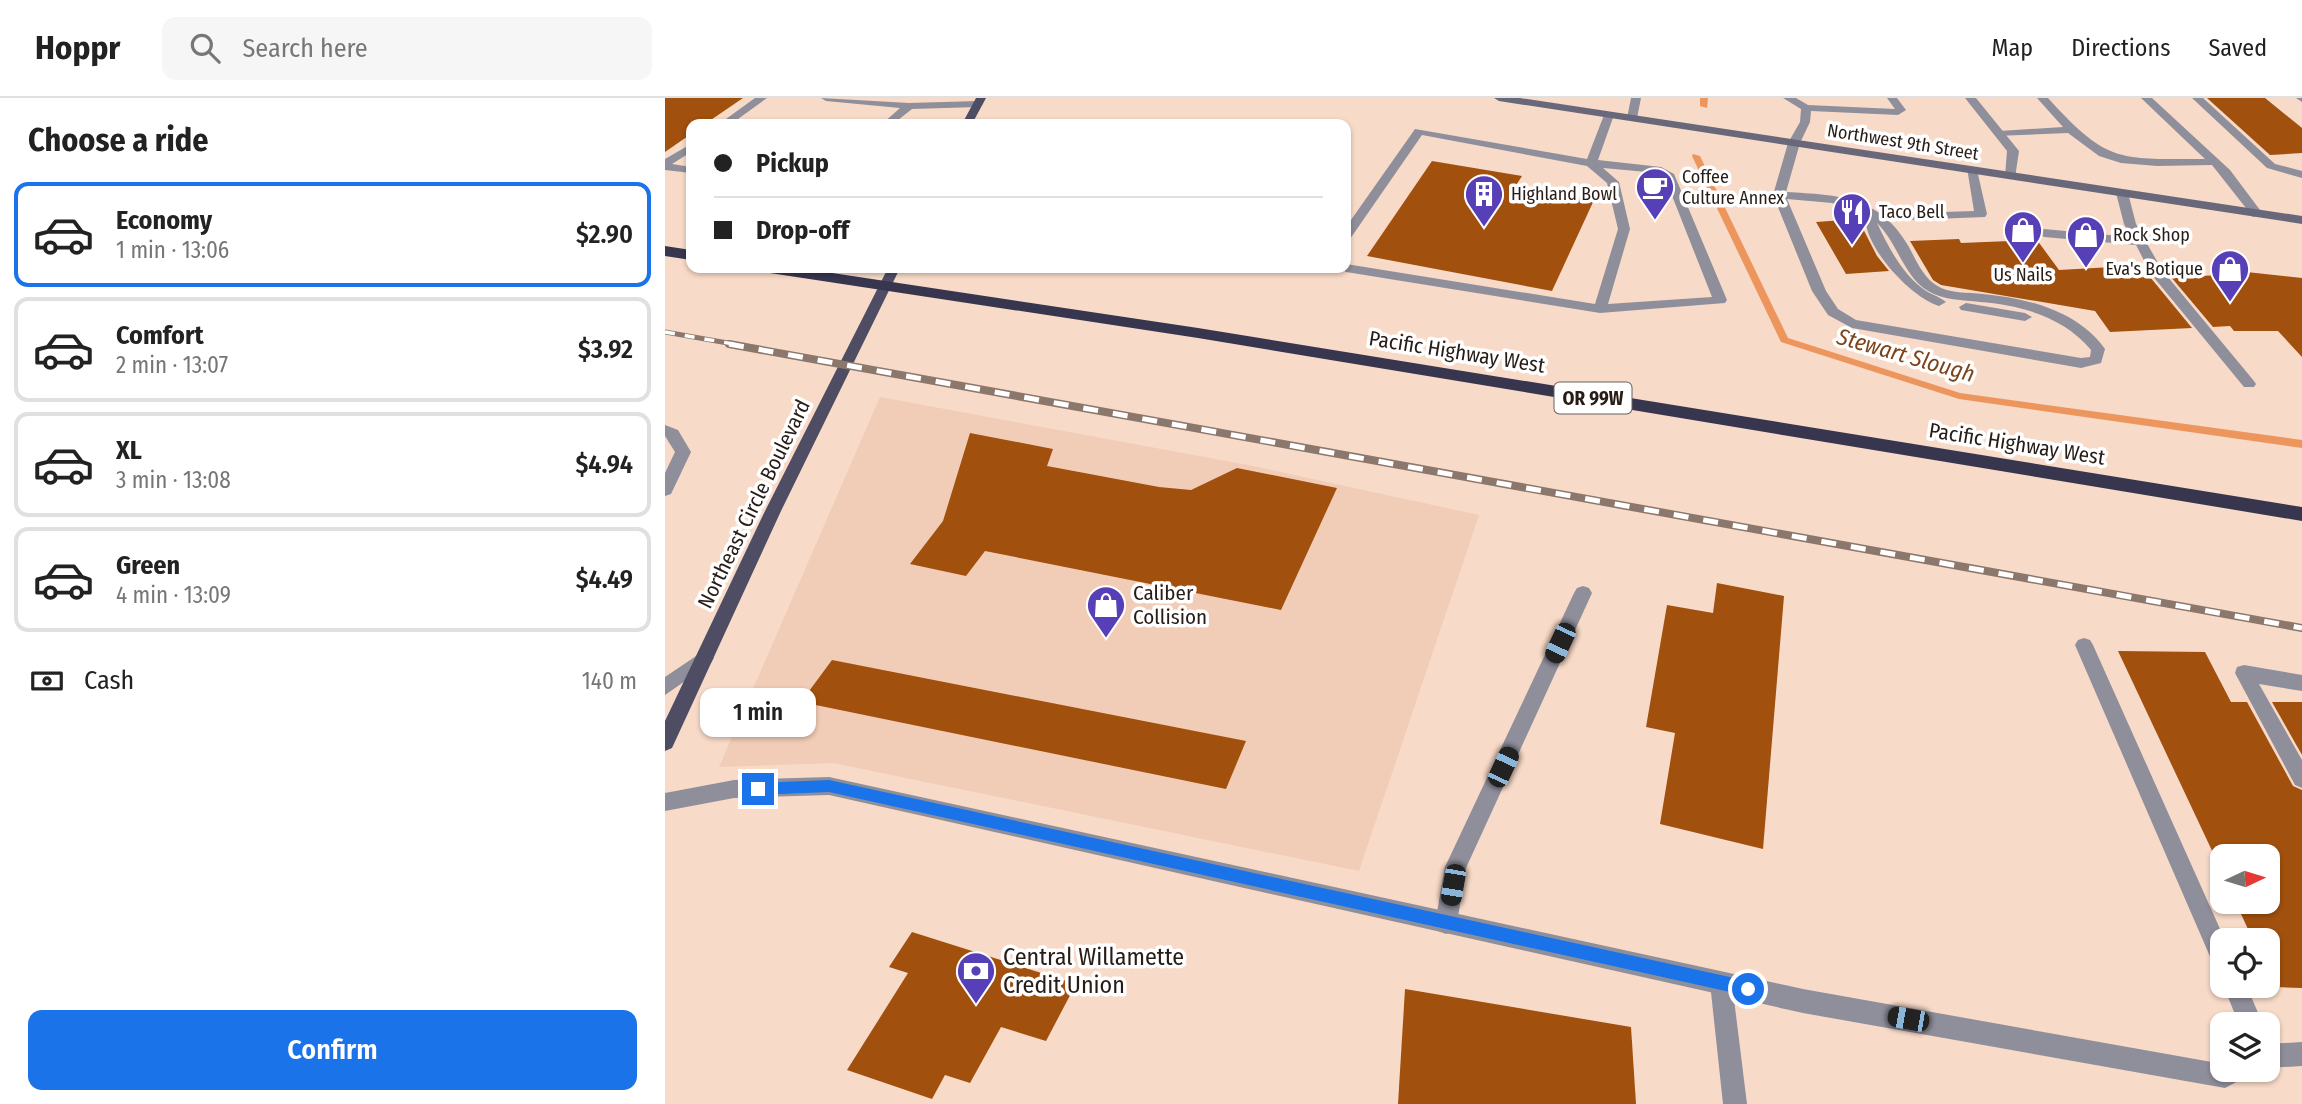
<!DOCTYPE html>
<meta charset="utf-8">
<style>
body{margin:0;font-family:"Fira Sans Condensed",sans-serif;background:#f6f6f6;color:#222;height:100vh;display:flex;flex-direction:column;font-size:26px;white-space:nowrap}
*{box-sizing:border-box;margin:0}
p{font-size:23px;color:#767676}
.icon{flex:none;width:38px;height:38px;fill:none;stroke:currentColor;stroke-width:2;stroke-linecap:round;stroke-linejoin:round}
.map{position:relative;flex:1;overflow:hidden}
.panel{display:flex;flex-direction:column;background:#fff;width:665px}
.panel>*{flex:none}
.top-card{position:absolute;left:21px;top:21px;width:665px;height:154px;border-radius:14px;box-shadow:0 2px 5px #0004;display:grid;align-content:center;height:154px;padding:0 28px;background:#fff}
.needle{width:46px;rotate:86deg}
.controls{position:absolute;left:1545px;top:746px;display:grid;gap:14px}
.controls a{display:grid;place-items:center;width:70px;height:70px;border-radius:14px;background:#fff;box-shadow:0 2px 5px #0004;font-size:35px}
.end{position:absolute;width:32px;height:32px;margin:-16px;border:9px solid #1a73e8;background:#fff;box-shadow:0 0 0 4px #fff}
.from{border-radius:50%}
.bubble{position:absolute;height:49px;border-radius:14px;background:#fff;box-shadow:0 2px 5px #0004;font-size:23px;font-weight:600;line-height:49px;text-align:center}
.car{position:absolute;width:21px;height:42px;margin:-21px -10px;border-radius:9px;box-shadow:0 0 5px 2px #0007;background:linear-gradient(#222 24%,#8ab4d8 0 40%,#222 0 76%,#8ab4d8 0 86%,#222 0)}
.top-card b{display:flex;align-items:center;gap:24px;height:66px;font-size:26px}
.top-card b+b{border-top:2px solid #e0e0e0}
.top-card i{width:18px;height:18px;background:#222}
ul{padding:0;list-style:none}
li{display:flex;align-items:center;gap:21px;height:105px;margin:0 14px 10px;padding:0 14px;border:4px solid #e0e0e0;border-radius:14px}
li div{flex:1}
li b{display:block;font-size:26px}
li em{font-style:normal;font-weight:600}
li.active{border-color:#1a73e8}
li>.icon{width:63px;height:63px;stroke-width:1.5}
h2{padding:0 28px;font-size:32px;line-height:84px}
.pay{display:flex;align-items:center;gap:18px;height:77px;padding:0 28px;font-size:26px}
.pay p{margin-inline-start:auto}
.cta{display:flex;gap:14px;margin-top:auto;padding:14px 28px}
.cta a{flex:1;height:80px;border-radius:14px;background:#1a73e8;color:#fff;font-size:28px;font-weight:600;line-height:80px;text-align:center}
header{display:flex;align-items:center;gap:42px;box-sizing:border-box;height:98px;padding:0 35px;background:#fff;border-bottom:2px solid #e0e0e0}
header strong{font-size:33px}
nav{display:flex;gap:38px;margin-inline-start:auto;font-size:24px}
.search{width:490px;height:63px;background:#f6f6f6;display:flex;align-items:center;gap:18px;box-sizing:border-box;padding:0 24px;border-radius:14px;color:#767676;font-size:26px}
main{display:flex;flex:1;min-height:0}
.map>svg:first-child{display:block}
.built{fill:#f1ccb7}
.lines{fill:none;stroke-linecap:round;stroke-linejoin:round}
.stream{fill:#ec955c;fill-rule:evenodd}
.building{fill:#a1500d}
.lane{fill:#8f8f9c;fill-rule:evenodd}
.street{fill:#8f8f9c;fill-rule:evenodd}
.secondary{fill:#69687b;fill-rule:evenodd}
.primary{fill:#4e4d63;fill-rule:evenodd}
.highway{fill:#37364e;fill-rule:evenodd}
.rail-far1-casing{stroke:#8b776b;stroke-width:5}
.rail-casing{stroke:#8b776b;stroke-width:8}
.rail-far1{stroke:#fff;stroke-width:3.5;stroke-dasharray:10;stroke-linecap:butt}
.rail{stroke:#fff;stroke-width:5;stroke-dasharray:15;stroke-linecap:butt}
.route{fill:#1a73e8}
.labels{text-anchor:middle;stroke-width:7;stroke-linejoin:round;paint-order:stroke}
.far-street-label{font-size:18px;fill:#271c16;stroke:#fff}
.far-poi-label{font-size:18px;fill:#271c16;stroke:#fff;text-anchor:start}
.shield{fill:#fff;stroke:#68605c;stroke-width:2}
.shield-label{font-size:19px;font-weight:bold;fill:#271c16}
.street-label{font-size:21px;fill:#271c16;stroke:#fff}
.poi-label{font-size:21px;fill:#271c16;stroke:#fff;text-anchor:start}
.water-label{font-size:23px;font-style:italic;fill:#7d441c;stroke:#fff}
.near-poi-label{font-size:24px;fill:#271c16;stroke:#fff;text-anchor:start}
</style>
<header>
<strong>Hoppr</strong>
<div class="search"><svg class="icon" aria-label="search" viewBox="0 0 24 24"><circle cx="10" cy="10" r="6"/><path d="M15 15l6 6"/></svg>Search here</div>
<nav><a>Map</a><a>Directions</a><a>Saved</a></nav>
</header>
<main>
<section class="panel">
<h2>Choose a ride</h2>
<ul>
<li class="active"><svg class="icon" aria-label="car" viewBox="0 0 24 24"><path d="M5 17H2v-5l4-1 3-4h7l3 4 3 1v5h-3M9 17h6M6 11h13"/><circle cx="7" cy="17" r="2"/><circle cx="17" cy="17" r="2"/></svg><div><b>Economy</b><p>1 min · 13:06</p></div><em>$2.90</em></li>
<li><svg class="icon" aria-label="car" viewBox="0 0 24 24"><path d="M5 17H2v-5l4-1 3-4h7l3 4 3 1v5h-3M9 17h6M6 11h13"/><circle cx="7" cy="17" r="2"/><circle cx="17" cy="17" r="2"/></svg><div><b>Comfort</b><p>2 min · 13:07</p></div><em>$3.92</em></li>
<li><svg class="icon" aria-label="car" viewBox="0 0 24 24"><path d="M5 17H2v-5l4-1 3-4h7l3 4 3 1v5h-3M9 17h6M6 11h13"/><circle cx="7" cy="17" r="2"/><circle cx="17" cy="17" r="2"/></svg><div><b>XL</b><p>3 min · 13:08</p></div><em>$4.94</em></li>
<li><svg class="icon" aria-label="car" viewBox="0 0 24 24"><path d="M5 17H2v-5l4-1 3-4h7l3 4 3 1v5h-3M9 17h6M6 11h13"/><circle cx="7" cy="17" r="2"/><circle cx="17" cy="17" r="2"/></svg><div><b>Green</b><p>4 min · 13:09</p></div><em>$4.49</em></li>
</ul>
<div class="pay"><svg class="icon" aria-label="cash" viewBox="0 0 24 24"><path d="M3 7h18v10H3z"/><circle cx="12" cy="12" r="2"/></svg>Cash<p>140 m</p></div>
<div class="cta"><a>Confirm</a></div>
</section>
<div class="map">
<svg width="1637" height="1006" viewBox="0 0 1637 1006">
<rect width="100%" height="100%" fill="#f8dac8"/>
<polygon class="built" points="215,299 583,367 814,417 694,773 168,665 54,669"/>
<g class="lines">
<g class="stream">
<polygon points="1035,0 1043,0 1042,10 1035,8"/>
<polygon points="1028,56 1035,58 1123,240 1295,295 1637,342 1637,350 1294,301 1116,244 1027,58"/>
</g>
</g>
<g class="building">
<polygon points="0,0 78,0 40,26 26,26 26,36 0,54"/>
<polygon points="1542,0 1600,0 1637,30 1637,55 1605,57"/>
<polygon points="767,63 857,78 850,89 929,102 887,193 702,158"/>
<polygon points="1193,121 1212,158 1224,173 1181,176 1151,124"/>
<polygon points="1294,141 1296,145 1372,142 1394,172 1447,169 1455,180 1485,179 1527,230 1445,234 1430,213 1276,187 1268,182 1245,143"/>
<polygon points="1554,171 1637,180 1637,259 1613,233 1569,233 1565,228 1548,229 1506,179 1560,177"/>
<polygon points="305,335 388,351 382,368 494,389 526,392 572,370 672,390 616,512 320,453 301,478 245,466 278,423"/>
<polygon points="1052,485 1119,498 1098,751 995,726 1010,635 981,629 1002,507 1048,515"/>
<polygon points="1453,553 1540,554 1566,604 1582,604 1628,688 1637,692 1637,890 1610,889 1603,874 1603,842 1588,842 1570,803 1603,803 1603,758 1558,758 1558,776"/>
<polygon points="167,562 581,643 561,691 136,604"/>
<polygon points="1607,604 1637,604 1637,657"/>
<polygon points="247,834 411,886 381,943 336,929 305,985 280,977 267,1001 182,972 243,875 224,869"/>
<polygon points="740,891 966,929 971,1006 733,1006"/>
</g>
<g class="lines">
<g class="lane">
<polygon points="90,0 102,0 66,26 54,26"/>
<polygon points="156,0 244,5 313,3 318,6 313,9 247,11 228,26 217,26 235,10 161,3"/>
<polygon points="966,0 976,0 972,20 967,23 962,20"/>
<path d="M1118,0H1131L1143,7L1230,11L1222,0H1232L1241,12L1233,17L1146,13L1145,24L1135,45L1121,94C1174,97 1215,98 1244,149C1251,162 1258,179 1271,187C1284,196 1303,194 1318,196C1362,200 1413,213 1440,251L1436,265L1416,270L1187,230L1163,217L1147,193L1108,97L1123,45L1135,24L1136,11ZM1122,101L1167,105L1201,117C1196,146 1246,200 1274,208L1281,204C1274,198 1264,196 1257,190C1236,174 1223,148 1212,125C1232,144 1239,179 1263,193C1278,202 1298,202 1315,204C1356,207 1399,219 1426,252L1425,259L1416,260L1191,222L1173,211L1161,193Z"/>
<path d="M1372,0H1383C1443,66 1454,61 1540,61L1476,0H1487L1565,72L1598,116L1588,119L1547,67L1492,68L1456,65L1434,58L1403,35L1330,38V34L1334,33L1398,29Z"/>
<polygon points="1527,0 1538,0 1610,66 1637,73 1637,80 1602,70"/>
<polygon points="1631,0 1637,0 1637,4"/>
<path d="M944,14L949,17L933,62L996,69L1009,76L1062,202L1060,205L935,215L681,174L675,170H681V166L930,206L953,131L942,85L922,68L757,37L685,141L681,142V129L750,31L922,61L939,17ZM938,70L993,75L1000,80L1047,199L943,206L965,131L954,84Z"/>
<polygon points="26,46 26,54 7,66 26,69 26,75 0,72 0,61"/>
<polygon points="1302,70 1312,72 1322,116 1320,119 1244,122 1242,119 1248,115 1309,113"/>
<polygon points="1453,92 1463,95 1471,126 1497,172 1589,283 1591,286 1589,289 1579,289 1486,176 1471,147 1379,139 1373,135 1379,131 1466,139 1459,126 1451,95"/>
<polygon points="1301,205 1360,215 1367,219 1360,223 1296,212 1294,209"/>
<polygon points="0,327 13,332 26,354 6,396 0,398 0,375 10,354 0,338"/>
<polygon points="918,488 924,490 927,495 801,770 792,825 789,833 781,836 773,833 770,825 780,769 909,495 912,490"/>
<polygon points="40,552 46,555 49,560 46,565 0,597 0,579"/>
<polygon points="1579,567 1637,577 1637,593 1594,586 1637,662 1637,690 1630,687 1570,575 1572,569"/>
<polygon points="1056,874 1064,877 1067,885 1082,1006 1058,1006 1045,885 1048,877"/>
<polygon points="1637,944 1637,968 1603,970 1603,946"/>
</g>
<g class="street">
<polygon points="1300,0 1311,0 1354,53 1350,80 1340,78 1342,53"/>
<polygon points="1419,540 1425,542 1428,547 1560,842 1558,842 1558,873 1550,870 1410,547 1413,542"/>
<polygon points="164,679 1138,891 1558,966 1558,971 1585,971 1581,979 1560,990 1138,915 164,697 69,700 0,713 0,695 69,682"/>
<polygon points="1558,887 1581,887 1598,926 1574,926"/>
</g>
<polygon class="secondary" points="829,0 855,0 1637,118 1637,126 834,3"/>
<g class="primary">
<polygon points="311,0 321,0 307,26 297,26"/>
<polygon points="223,170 235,170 116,413 7,650 0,653 0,623 100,413"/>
</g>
<g class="highway">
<polygon points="0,148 26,152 26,162 0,158"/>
<polygon points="97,170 134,170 533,230 1637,409 1637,423 533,240 105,175"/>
</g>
<g class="rail-far1-casing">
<polyline id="rail-far1" points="0,234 74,247"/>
</g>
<g class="rail-casing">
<polyline id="rail" points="64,246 1637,530"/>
</g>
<use href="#rail-far1" class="rail-far1"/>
<use href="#rail" class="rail"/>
</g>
<polygon class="route" points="164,682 1083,883 1089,885 1091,891 1089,896 1083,898 164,694 93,697 87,691 93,685"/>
<defs>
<g id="cafe-pin" transform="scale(2.0125)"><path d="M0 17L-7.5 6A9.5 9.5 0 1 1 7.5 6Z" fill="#573fb7" stroke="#fff"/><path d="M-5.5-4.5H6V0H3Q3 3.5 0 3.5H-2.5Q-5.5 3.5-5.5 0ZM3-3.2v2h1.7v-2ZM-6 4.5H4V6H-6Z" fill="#fff"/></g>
<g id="building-pin" transform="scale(2.0125)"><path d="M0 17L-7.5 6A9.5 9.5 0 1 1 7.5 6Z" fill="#573fb7" stroke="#fff"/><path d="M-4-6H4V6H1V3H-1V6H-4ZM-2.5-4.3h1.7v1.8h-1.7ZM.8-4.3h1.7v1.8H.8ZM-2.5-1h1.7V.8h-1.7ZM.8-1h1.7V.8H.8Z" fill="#fff"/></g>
<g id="restaurant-pin" transform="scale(2.0125)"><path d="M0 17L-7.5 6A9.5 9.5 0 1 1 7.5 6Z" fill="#573fb7" stroke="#fff"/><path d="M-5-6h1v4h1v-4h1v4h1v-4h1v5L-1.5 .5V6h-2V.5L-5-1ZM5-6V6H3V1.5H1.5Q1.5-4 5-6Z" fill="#fff"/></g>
<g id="shop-pin" transform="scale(2.0125)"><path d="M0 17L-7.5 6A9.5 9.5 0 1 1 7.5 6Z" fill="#573fb7" stroke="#fff"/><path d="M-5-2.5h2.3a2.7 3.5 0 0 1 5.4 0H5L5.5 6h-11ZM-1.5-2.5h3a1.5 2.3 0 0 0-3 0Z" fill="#fff"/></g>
<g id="bank-pin" transform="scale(2.0125)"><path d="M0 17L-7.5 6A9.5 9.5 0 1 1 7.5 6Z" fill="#573fb7" stroke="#fff"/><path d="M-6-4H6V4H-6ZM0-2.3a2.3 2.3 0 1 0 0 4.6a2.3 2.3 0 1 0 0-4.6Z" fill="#fff"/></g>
</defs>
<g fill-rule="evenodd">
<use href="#cafe-pin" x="990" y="89"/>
<use href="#building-pin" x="819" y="96"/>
<use href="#restaurant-pin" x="1187" y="114"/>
<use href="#shop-pin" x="1358" y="132"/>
<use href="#shop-pin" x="1421" y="137"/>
<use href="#shop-pin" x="1565" y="171"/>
<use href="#shop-pin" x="441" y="507"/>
<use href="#bank-pin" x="311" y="873"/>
</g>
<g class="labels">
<g class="far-street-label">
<text transform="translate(1238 44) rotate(9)" y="6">Northwest 9th Street</text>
</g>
<g class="far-poi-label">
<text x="1017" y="85">Coffee<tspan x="1017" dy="21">Culture Annex</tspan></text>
<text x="846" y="102">Highland Bowl</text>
<text x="1214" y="120">Taco Bell</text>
<text x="1448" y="143">Rock Shop</text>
<text x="1538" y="177" text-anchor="end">Eva's Botique</text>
<text x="1358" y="183" text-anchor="middle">Us Nails</text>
</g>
<rect class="shield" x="889.5" y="284.5" width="77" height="31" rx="5"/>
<g class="shield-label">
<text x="928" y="307">OR 99W</text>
</g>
<g class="street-label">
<text transform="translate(792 254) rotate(9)" y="7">Pacific Highway West</text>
<text transform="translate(1352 346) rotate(9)" y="7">Pacific Highway West</text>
<text transform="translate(89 406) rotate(-64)" y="7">Northeast Circle Boulevard</text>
</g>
<g class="poi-label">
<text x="468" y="502">Caliber<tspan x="468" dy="24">Collision</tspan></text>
</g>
<g class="water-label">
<text transform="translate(1241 257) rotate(16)" y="8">Stewart Slough</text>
</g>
<g class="near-poi-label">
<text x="338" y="867">Central Willamette<tspan x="338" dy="28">Credit Union</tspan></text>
</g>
</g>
</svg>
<div class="controls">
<a><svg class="needle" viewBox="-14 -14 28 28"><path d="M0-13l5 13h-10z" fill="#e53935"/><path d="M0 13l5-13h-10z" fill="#767676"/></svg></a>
<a><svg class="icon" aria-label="locate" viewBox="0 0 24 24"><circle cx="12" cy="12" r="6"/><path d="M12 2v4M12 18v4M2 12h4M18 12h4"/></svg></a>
<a><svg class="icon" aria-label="layers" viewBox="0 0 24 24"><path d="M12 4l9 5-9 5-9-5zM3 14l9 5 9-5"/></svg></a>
</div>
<i class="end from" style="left:1083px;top:891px"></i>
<i class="end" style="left:93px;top:691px"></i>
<div class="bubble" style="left:35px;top:590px;width:116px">1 min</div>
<i class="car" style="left:895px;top:545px;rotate:205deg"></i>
<i class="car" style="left:838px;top:669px;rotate:25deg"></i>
<i class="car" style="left:788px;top:787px;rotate:190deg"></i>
<i class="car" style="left:1243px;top:921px;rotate:280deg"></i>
<div class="top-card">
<b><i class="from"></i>Pickup</b>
<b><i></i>Drop-off</b>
</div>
</div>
</main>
